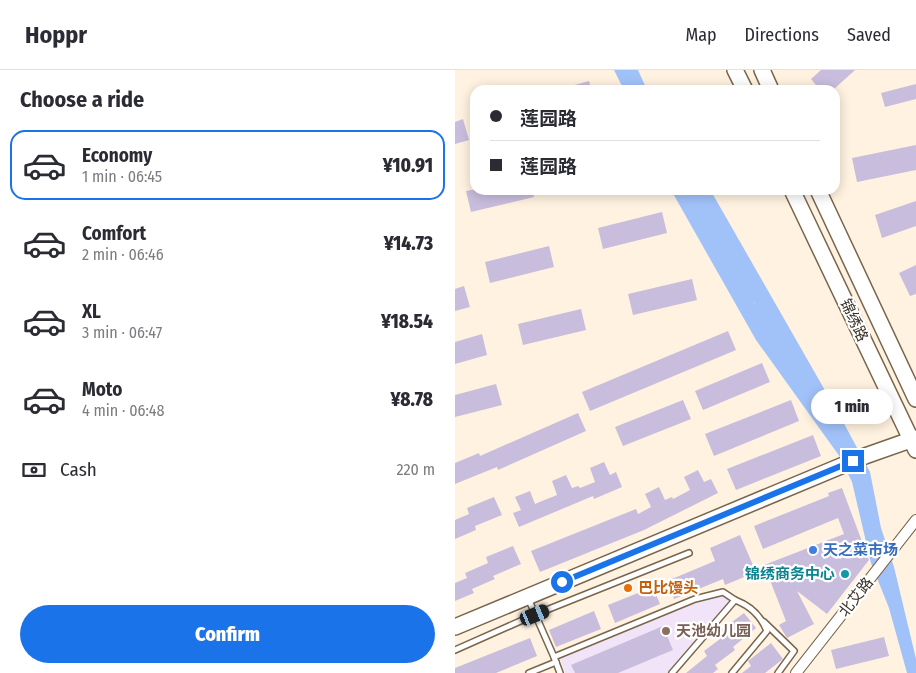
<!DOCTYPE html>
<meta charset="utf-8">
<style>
body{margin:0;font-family:"Fira Sans Condensed","Noto Sans SC",sans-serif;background:#f7f7f7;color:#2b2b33;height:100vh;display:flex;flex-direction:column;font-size:19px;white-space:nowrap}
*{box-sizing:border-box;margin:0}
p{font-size:16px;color:#7c7c81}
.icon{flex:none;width:28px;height:28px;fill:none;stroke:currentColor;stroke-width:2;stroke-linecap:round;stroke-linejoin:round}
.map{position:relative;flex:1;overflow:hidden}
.drawer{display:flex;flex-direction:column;background:#fff;width:455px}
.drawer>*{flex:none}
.banner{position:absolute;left:15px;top:15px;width:370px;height:110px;border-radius:15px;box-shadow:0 2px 12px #0003;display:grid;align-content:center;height:110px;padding:0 20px;background:#fff}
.end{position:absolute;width:22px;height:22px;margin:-11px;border:6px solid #1a73e8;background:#fff;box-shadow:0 0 0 2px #fff}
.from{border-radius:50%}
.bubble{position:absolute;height:35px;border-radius:18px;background:#fff;box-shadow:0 2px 12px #0003;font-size:16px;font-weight:800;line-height:35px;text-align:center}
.car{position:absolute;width:15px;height:30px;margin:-15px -8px;border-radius:6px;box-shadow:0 0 4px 1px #0007;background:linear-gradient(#222 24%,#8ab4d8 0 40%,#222 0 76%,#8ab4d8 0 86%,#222 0)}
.banner b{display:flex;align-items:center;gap:18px;height:48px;font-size:19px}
.banner b+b{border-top:1px solid #e1e1e2}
.banner i{width:12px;height:12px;background:#2b2b33}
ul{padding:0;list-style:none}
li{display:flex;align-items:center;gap:15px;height:70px;margin:0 10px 8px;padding:0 10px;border:2px solid transparent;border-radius:15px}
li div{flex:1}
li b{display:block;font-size:19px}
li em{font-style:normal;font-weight:800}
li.selected{border-color:#1a73e8}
li>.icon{width:45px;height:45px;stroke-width:1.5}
h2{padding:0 20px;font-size:22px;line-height:60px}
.pay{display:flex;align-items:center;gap:12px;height:55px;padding:0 20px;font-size:19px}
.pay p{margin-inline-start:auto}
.action{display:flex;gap:10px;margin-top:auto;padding:10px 20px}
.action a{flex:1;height:58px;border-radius:30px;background:#1a73e8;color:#fff;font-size:20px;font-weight:800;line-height:58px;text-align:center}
header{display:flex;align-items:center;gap:30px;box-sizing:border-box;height:70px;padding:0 25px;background:#fff;border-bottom:1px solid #e1e1e2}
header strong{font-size:24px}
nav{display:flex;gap:28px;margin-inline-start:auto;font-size:18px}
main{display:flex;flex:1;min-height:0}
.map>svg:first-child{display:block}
.education{fill:#f1e4f8}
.water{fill:#a1c2f9}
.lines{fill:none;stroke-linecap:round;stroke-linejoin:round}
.river{stroke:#a1c2f9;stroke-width:18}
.building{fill:#c9bddd}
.lane-casing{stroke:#78654b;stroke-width:8}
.street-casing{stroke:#78654b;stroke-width:12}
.secondary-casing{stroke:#78654b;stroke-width:18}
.lane{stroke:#fff;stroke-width:5}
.street{stroke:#fff;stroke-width:10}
.secondary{stroke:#fff;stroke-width:15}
.route{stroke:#1a73e8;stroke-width:6}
.shop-dot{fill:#3f7fe0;stroke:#fff;stroke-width:2}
.culture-dot{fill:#0f9aa8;stroke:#fff;stroke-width:2}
.food-dot{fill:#e8710a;stroke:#fff;stroke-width:2}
.education-dot{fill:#8d6e63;stroke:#fff;stroke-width:2}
.labels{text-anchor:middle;stroke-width:4.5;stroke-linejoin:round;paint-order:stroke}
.street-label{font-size:15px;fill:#383025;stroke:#fff}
.shop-label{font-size:15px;font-weight:bold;fill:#366cbe;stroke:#fff;text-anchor:start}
.culture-label{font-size:15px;font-weight:bold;fill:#0d838f;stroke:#fff;text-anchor:end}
.food-label{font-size:15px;font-weight:bold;fill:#c56008;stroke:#fff;text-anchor:start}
.education-label{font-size:15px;font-weight:bold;fill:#785e54;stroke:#fff;text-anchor:start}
</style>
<header>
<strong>Hoppr</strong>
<nav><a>Map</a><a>Directions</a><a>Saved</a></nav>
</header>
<main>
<section class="drawer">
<h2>Choose a ride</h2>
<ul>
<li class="selected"><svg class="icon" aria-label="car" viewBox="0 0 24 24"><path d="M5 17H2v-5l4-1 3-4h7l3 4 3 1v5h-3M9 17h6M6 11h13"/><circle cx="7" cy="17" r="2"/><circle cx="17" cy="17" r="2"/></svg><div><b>Economy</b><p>1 min · 06:45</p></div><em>¥10.91</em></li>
<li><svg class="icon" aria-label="car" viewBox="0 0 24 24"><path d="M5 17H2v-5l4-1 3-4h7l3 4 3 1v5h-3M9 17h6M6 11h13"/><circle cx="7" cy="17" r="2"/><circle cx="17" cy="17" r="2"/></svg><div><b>Comfort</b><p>2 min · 06:46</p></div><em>¥14.73</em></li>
<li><svg class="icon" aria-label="car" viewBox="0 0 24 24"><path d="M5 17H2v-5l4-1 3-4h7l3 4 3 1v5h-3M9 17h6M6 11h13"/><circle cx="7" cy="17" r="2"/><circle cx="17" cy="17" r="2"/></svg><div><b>XL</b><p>3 min · 06:47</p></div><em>¥18.54</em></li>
<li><svg class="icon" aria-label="car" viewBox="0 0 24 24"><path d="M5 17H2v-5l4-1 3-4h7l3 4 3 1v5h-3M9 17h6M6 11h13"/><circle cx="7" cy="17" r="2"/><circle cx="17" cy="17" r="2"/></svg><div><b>Moto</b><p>4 min · 06:48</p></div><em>¥8.78</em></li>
</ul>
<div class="pay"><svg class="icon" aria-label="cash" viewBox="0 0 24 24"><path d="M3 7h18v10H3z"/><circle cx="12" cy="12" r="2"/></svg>Cash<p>220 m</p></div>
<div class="action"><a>Confirm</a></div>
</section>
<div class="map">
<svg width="461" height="603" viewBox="0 0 461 603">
<rect width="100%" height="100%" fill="#fff2e0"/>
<polygon class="education" points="268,524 276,531 213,603 110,603 105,589 240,533"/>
<g class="water">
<polygon points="159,0 183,0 192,20 169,20"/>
<polygon points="216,120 245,120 292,202 299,233 327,264 352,307 385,346 415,402 426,458 439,497 461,589 461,603 452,603 434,538 416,493 397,412 385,387 301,270"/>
</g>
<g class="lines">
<polyline class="river" points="245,120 364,328"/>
</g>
<g class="building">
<polygon points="366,0 400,0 378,20 365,20 356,9"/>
<polygon points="134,11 137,20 109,20 109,18"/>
<polygon points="461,14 461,29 430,37 426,23"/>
<polygon points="8,49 14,70 0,74 0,52"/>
<polygon points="461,75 461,100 402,112 397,88"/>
<polygon points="16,120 78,120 79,127 16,142 11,121"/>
<polygon points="461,131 461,156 427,168 420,145"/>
<polygon points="207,142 212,163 148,179 143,158"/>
<polygon points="94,176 99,197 35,213 30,192"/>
<polygon points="461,195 461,224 455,226 444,203"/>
<polygon points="237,209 242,230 178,245 173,224"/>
<polygon points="9,216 15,237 0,241 0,219"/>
<polygon points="126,239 131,260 68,275 63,254"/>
<polygon points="273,261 281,280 135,341 127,322"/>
<polygon points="27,264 32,285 0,294 0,272"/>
<polygon points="307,293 315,312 248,340 240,321"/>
<polygon points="41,314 47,335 0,347 0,325"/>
<polygon points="228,330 236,349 168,376 160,357"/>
<polygon points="336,330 344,351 259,386 250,364"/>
<polygon points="123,343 131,361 43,400 42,397 0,414 0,393 24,383 25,386"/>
<polygon points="358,365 366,386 281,420 272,399"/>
<polygon points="149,392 155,405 161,402 167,417 139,429 138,426 64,457 58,443 66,440 60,427 75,421 80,434 87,431 102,425 97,411 111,405 117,418 123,416 125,418 140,412 135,398"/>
<polygon points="243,400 249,412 256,409 263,423 189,460 85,502 76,481 181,439 183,444 196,437 190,424 204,417 210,430 217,427 218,429 235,420 229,407"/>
<polygon points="387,418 414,490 372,544 342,521 359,554 332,568 324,555 331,551 309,495 389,464 383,448 308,479 299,456 374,426 373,423"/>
<polygon points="39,427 47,445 20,456 21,460 0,469 0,450 14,444 12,438"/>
<polygon points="285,465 301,502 270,515 268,509 219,529 212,511 260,491 255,478"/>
<polygon points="58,476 66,494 38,506 40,509 17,519 19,523 0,531 0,513 12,508 10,503 33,493 31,487"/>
<polygon points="198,517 205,534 160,553 153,535"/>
<polygon points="139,541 146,559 101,577 94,560"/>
<polygon points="289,543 301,558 278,577 280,580 260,595 263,599 258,603 231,603 252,586 249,581 269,566 265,561"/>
<polygon points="208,556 218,580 163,603 120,603 116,595"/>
<polygon points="429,567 434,586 381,599 376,580"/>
<polygon points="75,568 82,586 41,603 0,603 0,598"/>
<polygon points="316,573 328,589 310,603 287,603 296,596 293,591"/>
</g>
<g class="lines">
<g class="lane-casing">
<g id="lane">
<polyline points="73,528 99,587"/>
<polyline points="309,552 339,581 323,603"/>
<polyline points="0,580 79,545 234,483"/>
<polyline points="74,603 101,592"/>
<polyline points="105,603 99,587 240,529 268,522 280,530 217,603"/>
<path d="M277,603L312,561C306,546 296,536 280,530"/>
</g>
</g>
<g class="street-casing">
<polyline id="street" points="341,603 461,450"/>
</g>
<g class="secondary-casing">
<g id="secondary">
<polyline points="280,0 290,20"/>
<polyline points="307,0 316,20"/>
<polyline points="337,120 461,380"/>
<polyline points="363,120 461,329"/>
<polyline points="0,557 410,386 461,368"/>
</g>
</g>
<use href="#lane" class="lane"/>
<use href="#street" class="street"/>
<use href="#secondary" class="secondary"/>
</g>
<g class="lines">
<polyline class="route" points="107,512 398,391"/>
</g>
<circle class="shop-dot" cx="358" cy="480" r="5"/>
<circle class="culture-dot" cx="390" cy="504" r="5"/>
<circle class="food-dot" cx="173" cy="518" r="5"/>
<circle class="education-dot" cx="211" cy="561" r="5"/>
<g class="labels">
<g class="street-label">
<text transform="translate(399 250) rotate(65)" y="5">锦绣路</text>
<text transform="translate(401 527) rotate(-52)" y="5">北艾路</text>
</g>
<g class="shop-label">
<text x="368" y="485">天之菜市场</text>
</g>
<g class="culture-label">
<text x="380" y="509">锦绣商务中心</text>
</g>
<g class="food-label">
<text x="183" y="523">巴比馒头</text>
</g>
<g class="education-label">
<text x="221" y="566">天池幼儿园</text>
</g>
</g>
</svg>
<i class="end from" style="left:107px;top:512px"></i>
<i class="end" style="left:398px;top:391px"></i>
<div class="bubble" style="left:356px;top:319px;width:82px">1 min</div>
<i class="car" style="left:80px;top:545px;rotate:68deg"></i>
<div class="banner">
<b><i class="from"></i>莲园路</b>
<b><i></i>莲园路</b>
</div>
</div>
</main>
